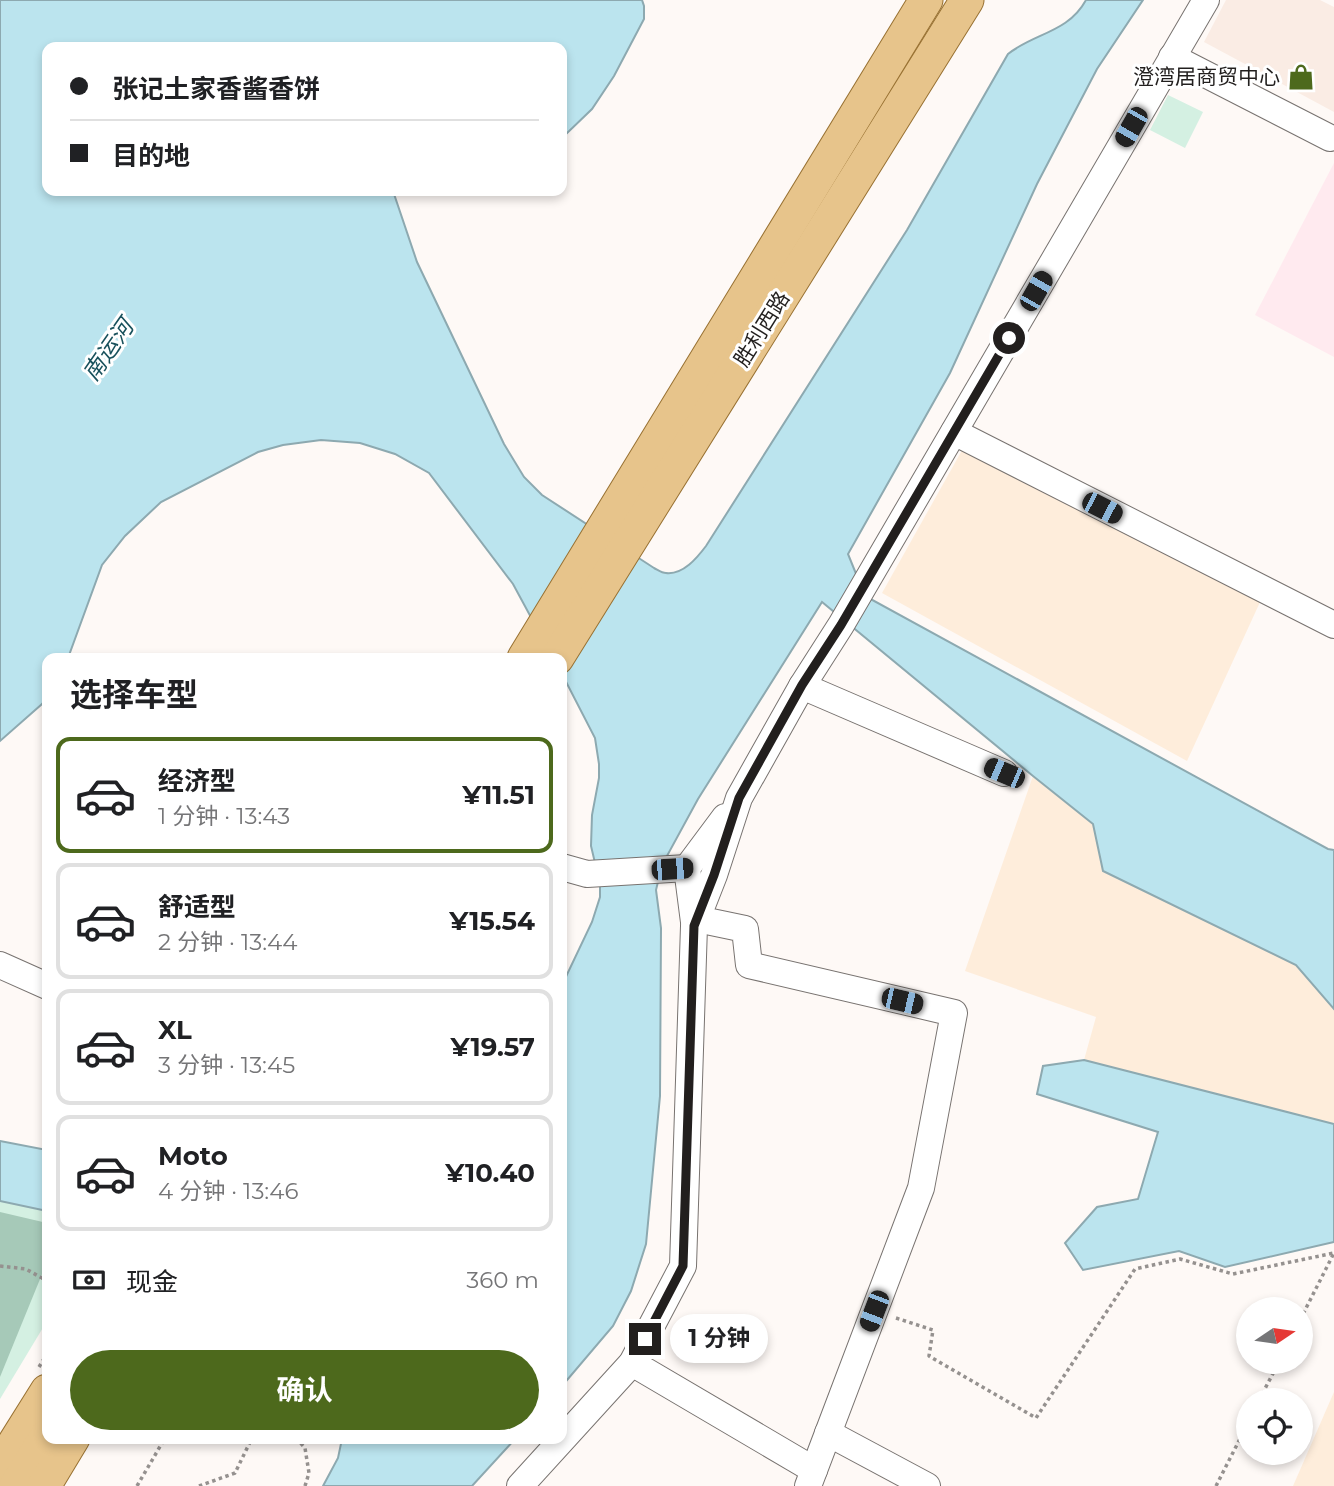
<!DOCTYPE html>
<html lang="zh">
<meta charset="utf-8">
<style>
body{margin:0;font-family:Montserrat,"Noto Sans SC",sans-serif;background:#f6f6f6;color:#202124;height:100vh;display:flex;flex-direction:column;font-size:26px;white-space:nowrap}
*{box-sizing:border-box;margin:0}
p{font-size:23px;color:#757577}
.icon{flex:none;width:38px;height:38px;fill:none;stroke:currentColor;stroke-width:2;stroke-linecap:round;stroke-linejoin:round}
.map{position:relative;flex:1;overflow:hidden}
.sheet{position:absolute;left:42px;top:653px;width:525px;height:791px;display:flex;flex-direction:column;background:#fff;border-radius:14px;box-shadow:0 4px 10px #0003}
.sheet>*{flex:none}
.guide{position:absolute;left:42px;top:42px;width:525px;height:154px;border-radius:14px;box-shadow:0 4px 10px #0003;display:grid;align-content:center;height:154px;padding:0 28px;background:#fff}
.needle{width:46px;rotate:77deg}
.tools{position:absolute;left:1236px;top:1297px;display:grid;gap:14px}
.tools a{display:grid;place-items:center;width:77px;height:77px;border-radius:50%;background:#fff;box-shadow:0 4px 10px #0003;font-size:35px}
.end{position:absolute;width:32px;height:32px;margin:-16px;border:9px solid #221f1e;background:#fff;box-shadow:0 0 0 4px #fff}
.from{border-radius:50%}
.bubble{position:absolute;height:49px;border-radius:24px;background:#fff;box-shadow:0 4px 10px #0003;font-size:23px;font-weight:700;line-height:49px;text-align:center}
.car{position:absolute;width:21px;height:42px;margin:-21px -10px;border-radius:9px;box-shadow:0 0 5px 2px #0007;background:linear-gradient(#222 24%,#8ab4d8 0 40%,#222 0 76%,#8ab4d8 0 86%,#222 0)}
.guide b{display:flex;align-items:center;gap:24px;height:66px;font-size:26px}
.guide b+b{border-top:2px solid #e0e0e0}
.guide i{width:18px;height:18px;background:#202124}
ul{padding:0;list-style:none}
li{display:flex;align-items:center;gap:21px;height:116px;margin:0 14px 10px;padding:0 14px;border:4px solid #e0e0e0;border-radius:14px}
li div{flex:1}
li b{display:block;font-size:26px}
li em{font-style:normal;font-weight:700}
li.current{border-color:#4d691c}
li>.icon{width:63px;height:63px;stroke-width:1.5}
h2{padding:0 28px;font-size:32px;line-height:84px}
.pay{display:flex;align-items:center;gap:18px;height:77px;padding:0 28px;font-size:26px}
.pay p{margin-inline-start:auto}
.primary-button{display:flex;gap:14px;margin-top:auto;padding:14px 28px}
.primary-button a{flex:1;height:80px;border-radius:42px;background:#4d691c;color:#fff;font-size:28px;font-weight:700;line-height:80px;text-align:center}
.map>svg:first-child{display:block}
.built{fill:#faece4}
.industrial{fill:#feeddb}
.education{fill:#ffeaef}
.green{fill:#d4f0e2}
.forest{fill:#a6c9b8}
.water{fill:#bbe4ee;stroke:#8da9b0;stroke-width:2}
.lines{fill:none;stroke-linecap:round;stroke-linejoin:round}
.minor-casing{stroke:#787370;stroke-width:28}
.major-casing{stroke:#987132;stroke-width:35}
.path{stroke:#95918f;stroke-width:3.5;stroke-dasharray:3.5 3.5;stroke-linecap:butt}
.minor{stroke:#fff;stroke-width:26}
.major{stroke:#e7c48b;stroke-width:33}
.route{stroke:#221f1e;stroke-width:9}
.labels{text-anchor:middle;stroke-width:6;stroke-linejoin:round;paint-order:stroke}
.poi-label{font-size:21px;fill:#221f1e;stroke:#fff;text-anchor:end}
.street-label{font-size:21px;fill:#221f1e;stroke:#fff}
.water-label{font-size:23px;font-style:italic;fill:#18515c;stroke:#fff}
</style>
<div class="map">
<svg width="1334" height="1486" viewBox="0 0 1334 1486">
<rect width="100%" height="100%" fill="#fef9f6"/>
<polygon class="built" points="1226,0 1320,0 1334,7 1334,112 1204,42"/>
<g class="industrial">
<polygon points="965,445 1261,600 1187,761 882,593"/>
<polygon points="1033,776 1093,824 1103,871 1296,965 1334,1009 1334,1124 1084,1060 1096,1017 965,971"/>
<polygon points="1334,1392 1334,1486 1293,1486"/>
</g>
<polygon class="education" points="1334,163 1334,357 1255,315"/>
<g class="green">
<polygon points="1168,95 1203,112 1185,148 1150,130"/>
<polygon points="0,1201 47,1211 47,1321 0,1399"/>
</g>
<polygon class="forest" points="0,1212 47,1223 47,1262 0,1377"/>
<g class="water">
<path d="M0,0H642L644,6V19L614,76L592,109L562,138V47H47V191H393L417,262L504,444L524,477L542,495L654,568C658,570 662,573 666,573C683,575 697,558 706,546L907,230L1008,54C1034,33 1068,33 1086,0H1143L1097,69L1037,184L950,373L848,554L865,596L1328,849L1334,850V1009L1296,965L1103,871L1093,824L1033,776L822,602L698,799L662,865L656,890L661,928L660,1096L646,1244L631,1291L613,1326L562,1386V985L592,922L600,897V884L591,846L592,815L599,778V764L595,738L562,674V658H553L513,584L429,473L395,454L360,443L321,440L283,445L258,452L161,502L125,536L102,565L68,658H47V697L42,704L0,741Z"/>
<polygon points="1084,1060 1334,1124 1334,1242 1225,1267 1179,1251 1083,1270 1065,1243 1097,1207 1138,1199 1158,1132 1037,1094 1043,1066"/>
<polygon points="0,1141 47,1150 47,1211 0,1201"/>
<polygon points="342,1439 342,1438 515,1439 472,1486 323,1486 338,1458"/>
</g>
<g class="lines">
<g class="minor-casing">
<g id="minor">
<polyline points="1172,57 1330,138"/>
<polyline points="954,432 1334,625"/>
<polyline points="802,686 1004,773"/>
<polyline points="562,867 587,874 687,868"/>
<polyline points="697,919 745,929 749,965 954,1013 921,1188 808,1486"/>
<polyline points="694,922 687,868 725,817"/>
<polyline points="0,965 47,986"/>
<polyline points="632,1363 814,1470"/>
<polyline points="828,1433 927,1486"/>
<polyline points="520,1486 632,1363 683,1266 694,926 714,875 739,798 802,686 841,625 1206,0"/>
</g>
</g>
<g class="major-casing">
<g id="major">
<polyline points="524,658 926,0"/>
<polyline points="557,658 967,0"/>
<polyline points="0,1466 47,1391"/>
<polyline points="16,1486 47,1436"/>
<polyline points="44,1486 73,1438"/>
</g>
</g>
<g class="path">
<polyline points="0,1266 26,1269 47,1281"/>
<polyline points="896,1318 933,1330 929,1356 1036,1418 1135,1269 1180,1259 1233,1274 1334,1253"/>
<polyline points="1300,1320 1334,1253"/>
<polyline points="39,1367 47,1354"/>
<polyline points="1259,1400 1279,1362"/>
<polyline points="296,1438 305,1448 309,1473 305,1486"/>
<polyline points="137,1486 165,1438"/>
<polyline points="199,1486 235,1473 252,1438"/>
<polyline points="1216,1486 1248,1423"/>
</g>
<use href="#minor" class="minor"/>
<use href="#major" class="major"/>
</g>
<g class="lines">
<polyline class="route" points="645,1339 683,1266 694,926 714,875 739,798 802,685 841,625 1009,338"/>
</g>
<defs>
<g id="shop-bare" transform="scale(2.1)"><path d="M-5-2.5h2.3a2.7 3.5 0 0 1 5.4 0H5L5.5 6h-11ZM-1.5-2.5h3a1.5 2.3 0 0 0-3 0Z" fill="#4d691c" stroke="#fff" stroke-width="2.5" paint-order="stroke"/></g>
</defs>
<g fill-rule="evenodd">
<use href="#shop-bare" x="1301" y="77"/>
</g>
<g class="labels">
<g class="poi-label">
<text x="1280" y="84">澄湾居商贸中心</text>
</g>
<g class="street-label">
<text transform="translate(762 329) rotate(-58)" y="7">胜利西路</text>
</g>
<g class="water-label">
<text transform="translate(108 350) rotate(-55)" y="8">南运河</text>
</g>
</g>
</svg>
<div class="tools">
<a><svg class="needle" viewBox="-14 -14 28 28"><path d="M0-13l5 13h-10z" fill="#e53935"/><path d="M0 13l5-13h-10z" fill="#757577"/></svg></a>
<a><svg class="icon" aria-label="locate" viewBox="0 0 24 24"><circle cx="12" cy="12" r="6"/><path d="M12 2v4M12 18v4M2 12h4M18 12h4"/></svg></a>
</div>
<i class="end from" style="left:1009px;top:338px"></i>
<i class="end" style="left:645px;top:1339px"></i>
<div class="bubble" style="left:670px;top:1314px;width:98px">1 分钟</div>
<i class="car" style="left:1131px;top:127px;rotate:210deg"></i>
<i class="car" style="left:1036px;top:291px;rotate:30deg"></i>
<i class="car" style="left:1102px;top:508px;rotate:117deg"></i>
<i class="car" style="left:1004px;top:773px;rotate:293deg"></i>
<i class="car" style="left:672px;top:869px;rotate:86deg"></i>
<i class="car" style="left:902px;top:1001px;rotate:103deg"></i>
<i class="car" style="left:874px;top:1311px;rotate:201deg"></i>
<div class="guide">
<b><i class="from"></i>张记土家香酱香饼</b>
<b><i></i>目的地</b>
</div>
<section class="sheet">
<h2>选择车型</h2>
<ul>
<li class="current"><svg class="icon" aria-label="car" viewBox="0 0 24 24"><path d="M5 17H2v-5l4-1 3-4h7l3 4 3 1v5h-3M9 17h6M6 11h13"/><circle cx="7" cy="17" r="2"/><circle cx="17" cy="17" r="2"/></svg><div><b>经济型</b><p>1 分钟 · 13:43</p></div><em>¥11.51</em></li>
<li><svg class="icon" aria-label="car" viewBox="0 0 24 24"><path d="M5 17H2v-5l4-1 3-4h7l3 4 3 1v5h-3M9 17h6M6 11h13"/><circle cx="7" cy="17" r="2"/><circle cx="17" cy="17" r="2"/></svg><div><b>舒适型</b><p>2 分钟 · 13:44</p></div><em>¥15.54</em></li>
<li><svg class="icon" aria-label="car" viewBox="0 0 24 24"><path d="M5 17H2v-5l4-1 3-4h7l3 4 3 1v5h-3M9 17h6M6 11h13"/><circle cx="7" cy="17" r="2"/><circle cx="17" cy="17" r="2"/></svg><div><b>XL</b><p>3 分钟 · 13:45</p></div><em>¥19.57</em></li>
<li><svg class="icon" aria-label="car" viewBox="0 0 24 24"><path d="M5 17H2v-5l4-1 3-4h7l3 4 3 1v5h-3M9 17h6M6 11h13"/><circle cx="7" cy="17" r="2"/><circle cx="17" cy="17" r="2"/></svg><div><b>Moto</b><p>4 分钟 · 13:46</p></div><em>¥10.40</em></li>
</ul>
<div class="pay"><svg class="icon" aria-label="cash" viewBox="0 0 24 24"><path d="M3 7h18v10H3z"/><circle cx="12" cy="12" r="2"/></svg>现金<p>360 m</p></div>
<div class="primary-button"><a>确认</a></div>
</section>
</div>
